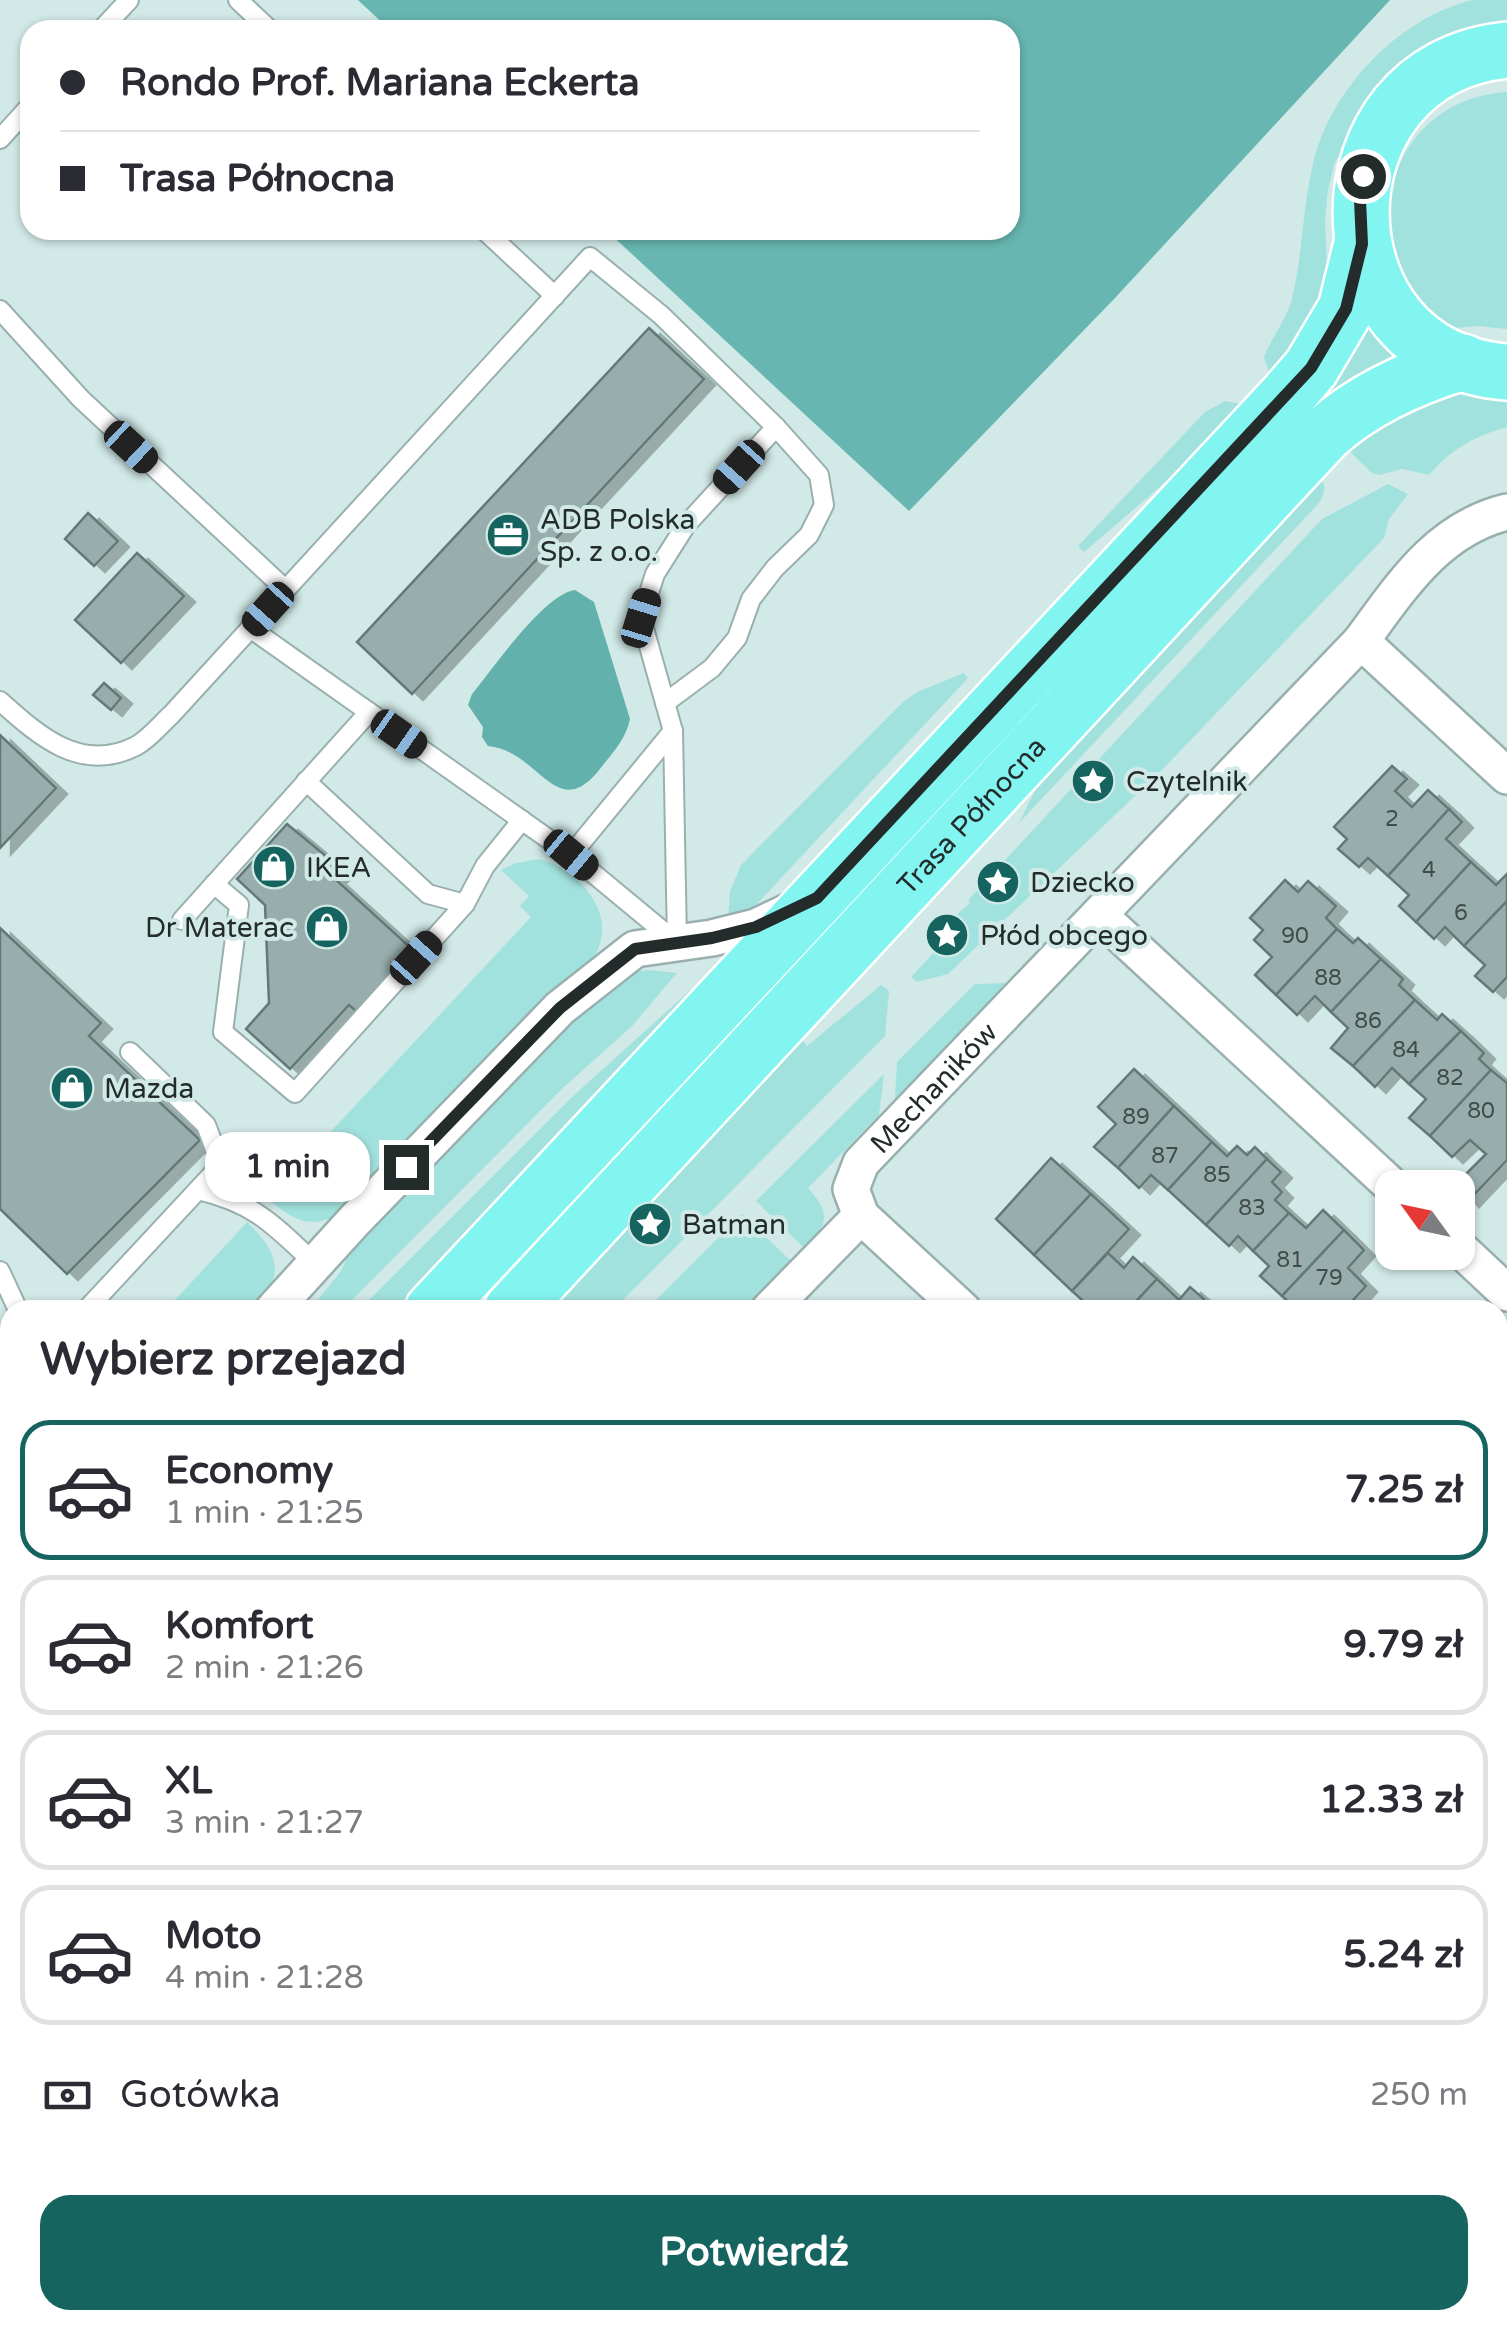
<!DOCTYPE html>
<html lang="pl">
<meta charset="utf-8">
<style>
body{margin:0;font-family:"Varela Round",sans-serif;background:#f7f7f7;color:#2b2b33;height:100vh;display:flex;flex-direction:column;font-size:38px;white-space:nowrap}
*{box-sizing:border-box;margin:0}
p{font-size:32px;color:#7c7c81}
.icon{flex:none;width:55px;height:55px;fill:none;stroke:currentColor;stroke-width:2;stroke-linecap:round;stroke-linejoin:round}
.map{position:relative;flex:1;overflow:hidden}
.details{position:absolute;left:0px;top:1300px;width:1508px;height:1030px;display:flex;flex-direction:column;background:#fff;border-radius:30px 30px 0 0;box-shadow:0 2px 8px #0004}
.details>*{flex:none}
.hud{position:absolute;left:20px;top:20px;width:1000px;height:220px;border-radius:30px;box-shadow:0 2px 8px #0004;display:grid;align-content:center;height:220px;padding:0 40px;background:#fff}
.needle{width:65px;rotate:303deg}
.fabs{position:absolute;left:1375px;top:1170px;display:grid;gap:20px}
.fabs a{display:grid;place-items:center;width:100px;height:100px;border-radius:20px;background:#fff;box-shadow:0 2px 8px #0004;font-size:50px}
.end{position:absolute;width:45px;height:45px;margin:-22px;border:12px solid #232c2b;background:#fff;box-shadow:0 0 0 5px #fff}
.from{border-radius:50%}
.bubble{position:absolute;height:70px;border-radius:30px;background:#fff;box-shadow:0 2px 8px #0004;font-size:32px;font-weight:800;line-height:70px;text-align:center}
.car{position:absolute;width:30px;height:60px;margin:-30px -15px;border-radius:12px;box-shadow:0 0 8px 2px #0007;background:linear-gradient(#222 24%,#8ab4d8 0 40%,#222 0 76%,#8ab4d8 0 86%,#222 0)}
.hud b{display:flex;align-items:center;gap:35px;height:95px;font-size:38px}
.hud b+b{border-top:2px solid #e1e1e2}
.hud i{width:25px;height:25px;background:#2b2b33}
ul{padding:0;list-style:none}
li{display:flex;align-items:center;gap:30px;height:140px;margin:0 20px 15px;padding:0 20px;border:5px solid #e1e1e2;border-radius:30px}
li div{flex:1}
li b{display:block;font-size:38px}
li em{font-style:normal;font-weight:800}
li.on{border-color:#156460}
li>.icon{width:90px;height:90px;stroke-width:1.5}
h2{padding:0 40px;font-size:45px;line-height:120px}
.pay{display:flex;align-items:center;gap:25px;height:110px;padding:0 40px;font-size:38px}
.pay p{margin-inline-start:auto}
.button{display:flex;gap:20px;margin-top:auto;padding:20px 40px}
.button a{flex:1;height:115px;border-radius:30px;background:#156460;color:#fff;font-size:40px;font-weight:800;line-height:115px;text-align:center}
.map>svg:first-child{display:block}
.green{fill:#a2e2de}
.forest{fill:#67b6b1}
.water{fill:#62b1ad}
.building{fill:#97aeac;stroke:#637977;stroke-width:2.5;filter:url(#shadow)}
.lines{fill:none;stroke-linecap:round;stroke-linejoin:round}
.service-casing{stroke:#99b0ae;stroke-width:22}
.minor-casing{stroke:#99b0ae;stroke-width:40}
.primary-casing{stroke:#fff;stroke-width:60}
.service{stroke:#fff;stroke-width:18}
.minor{stroke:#fff;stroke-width:35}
.primary{stroke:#82f5f1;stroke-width:55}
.route{stroke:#232c2b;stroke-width:12}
.labels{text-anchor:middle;stroke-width:8;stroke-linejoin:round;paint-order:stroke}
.number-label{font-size:22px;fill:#404c4b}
.poi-label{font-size:28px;fill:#232c2b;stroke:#d1e9e7;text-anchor:start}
.street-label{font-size:28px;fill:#232c2b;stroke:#d1e9e7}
</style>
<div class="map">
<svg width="1507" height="2330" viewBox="0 0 1507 2330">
<defs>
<filter id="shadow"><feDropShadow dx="11" dy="6" stdDeviation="0" flood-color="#0004"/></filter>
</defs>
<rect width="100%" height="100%" fill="#d1e9e7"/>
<g class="green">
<path d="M1473,0H1507V33L1372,96L1359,112L1334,165L1328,190L1325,219L1327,264L1322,294L1306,328L1270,376L1264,357C1271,338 1285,322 1291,302C1303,257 1302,209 1313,164C1330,90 1399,17 1473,0Z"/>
<path d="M1507,92V329L1478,326L1442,329C1429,316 1408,300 1400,283C1364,197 1408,98 1507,92Z"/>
<polygon points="1368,319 1403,348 1357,378 1318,418 1304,409"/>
<path d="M1455,387L1507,390V427C1475,436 1451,449 1429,475L1402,469L1379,475L1372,473L1346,448L1361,431Z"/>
<polygon points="1225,401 1242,404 1203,450 1084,552 1078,546 1205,412"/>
<path d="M1318,476C1328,485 1325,494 1318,504L1019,823L1044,772Z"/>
<polygon points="1388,484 1408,494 1389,519 1384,538 1160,772 948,974 917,982 911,977 939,947 930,938 970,903 968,900 1322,519"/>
<polygon points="964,673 968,678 755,906 745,916 728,920 730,891 741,865 903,702 917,692"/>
<path d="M539,859C570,866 605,899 602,933C601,947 594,958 587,970L344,1211C312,1231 294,1221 268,1199L531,917L520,906L529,896L501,870L516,863Z"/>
<polygon points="648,970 677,973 632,1026 564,1087 342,1310 310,1310 341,1271 352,1247 579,1009 629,973"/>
<polygon points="1009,983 895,1099 897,1062 975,984"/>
<polygon points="697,984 696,998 407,1310 359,1310 571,1098"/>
<polygon points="881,985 889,991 885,1036 613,1310 543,1310 799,1036 807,1046"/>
<path d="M884,1074L879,1115L808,1188C832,1215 828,1224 804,1248L756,1201Z"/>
<polygon points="742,1214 791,1261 743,1310 646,1310"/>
<path d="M247,1222C279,1253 286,1275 254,1310H166Z"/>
</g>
<polygon class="forest" points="358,0 1390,0 1115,298 909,511 606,230 1010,230 1010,30 390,30"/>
<path class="water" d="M575,590L594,602L630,719C626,738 615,750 603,765C557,828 541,751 488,746L482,737L483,727L468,705L472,694C493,669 544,594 575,590Z"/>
<g class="building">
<polygon points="649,328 704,379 412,694 357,642"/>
<polygon points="88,513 118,541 94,566 65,539"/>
<polygon points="137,553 184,596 121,663 75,620"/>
<polygon points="104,683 121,698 111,710 93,695"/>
<polygon points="0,735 56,788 0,848"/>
<polygon points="1392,766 1407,779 1395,791 1412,807 1428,790 1449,809 1388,876 1368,858 1359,867 1338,849 1347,839 1334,827"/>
<polygon points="1449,809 1462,822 1446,839 1471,862 1416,922 1399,906 1409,895 1388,876"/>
<polygon points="287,824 343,870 334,878 412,949 356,1011 349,1005 290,1069 246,1029 269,1003 265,905 237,879"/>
<polygon points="1471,862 1496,885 1507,874 1507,901 1464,946 1445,927 1434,939 1416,922"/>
<polygon points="1285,880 1298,892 1308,881 1336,906 1326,918 1337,929 1276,995 1255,975 1272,957 1254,940 1263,930 1250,918"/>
<polygon points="1507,901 1507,977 1493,992 1475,976 1485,965 1464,946"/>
<polygon points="0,928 101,1023 89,1036 200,1140 67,1274 0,1209"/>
<polygon points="1337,929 1353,943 1358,938 1381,959 1331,1012 1315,996 1297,1015 1276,995"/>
<polygon points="1381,959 1403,979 1399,985 1415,1000 1353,1066 1331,1048 1348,1028 1331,1012"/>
<polygon points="1415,1000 1437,1020 1442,1014 1461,1031 1409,1084 1392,1068 1375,1087 1353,1066"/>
<polygon points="1461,1031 1484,1053 1479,1059 1491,1070 1430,1136 1409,1118 1426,1099 1409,1084"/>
<polygon points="1134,1069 1174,1106 1118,1168 1094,1147 1116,1124 1098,1107"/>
<polygon points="1491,1070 1507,1083 1507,1160 1468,1201 1458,1188 1453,1187 1486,1154 1470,1140 1452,1157 1430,1136"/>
<polygon points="1174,1106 1212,1142 1168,1190 1151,1175 1139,1188 1118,1168"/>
<polygon points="1212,1142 1227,1156 1237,1146 1247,1155 1255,1147 1267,1159 1206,1225 1168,1190"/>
<polygon points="1051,1158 1091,1194 1034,1255 996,1219"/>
<polygon points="1267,1159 1281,1172 1272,1182 1282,1192 1275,1200 1289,1213 1253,1251 1238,1236 1229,1246 1206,1225"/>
<polygon points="1091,1194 1129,1229 1072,1291 1034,1255"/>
<polygon points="1323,1210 1344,1230 1282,1296 1260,1276 1269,1266 1253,1251 1289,1213 1306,1228"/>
<polygon points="1344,1230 1364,1250 1348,1268 1366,1286 1344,1310 1318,1310 1314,1306 1311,1310 1297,1310 1282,1296"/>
<polygon points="1108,1253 1124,1268 1133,1257 1157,1279 1128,1310 1093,1310 1072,1291"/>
<polygon points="1157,1279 1179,1300 1190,1287 1204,1299 1194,1310 1128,1310"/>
<polygon points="1498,1406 1507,1415 1507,1442 1498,1453"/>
<polygon points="1507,1442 1507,1520 1504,1523 1498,1518 1498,1453"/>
<polygon points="1503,1601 1507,1604 1507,1674 1498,1684 1498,1607"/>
<polygon points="1507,2259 1504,2265 1507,2268 1507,2330 1474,2330 1479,2325 1473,2320 1498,2320 1498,2270"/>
<polygon points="10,2304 10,2320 35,2320 46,2330 0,2330 0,2315"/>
<polygon points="128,2320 235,2320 247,2330 139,2330"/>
<polygon points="678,2320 826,2320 826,2330 717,2330 708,2322 701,2330 690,2330"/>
</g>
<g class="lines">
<g class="service-casing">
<g id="service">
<polyline points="238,0 270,30"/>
<polyline points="101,30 129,0"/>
<polyline points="0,139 30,106"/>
<polyline points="484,230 555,296"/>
<polyline points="0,310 81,399 285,589"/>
<polyline points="250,628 571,855"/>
<path d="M0,701C39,736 81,774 136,746C149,739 160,725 171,715L590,257L661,315L776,427L819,475L824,505L809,535L775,568L751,599L737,638L712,668L665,703"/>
<polyline points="673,731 571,855 676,942"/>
<polyline points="306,781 428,894 465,904"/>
<polyline points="214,884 239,905 223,1032 295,1093 465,904 485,866 522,820"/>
<polyline points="182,920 369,712"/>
<polyline points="677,942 673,731 641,618 655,574 686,525 776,427"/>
<path d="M198,1190C254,1203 273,1224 314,1263"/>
<polyline points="0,1271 18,1310"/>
<polyline points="86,1310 221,1165 206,1125 130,1052"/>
<polyline points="0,1405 10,1393"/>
<polyline points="560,2320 560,2330"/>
<polyline points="866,2320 866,2330"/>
</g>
</g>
<g class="minor-casing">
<g id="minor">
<polyline points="1361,641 1507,776"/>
<polyline points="1099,915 1394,1188"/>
<polyline points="1458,1247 1507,1293"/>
<polyline points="273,1310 355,1220 560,1008 635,949 712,938 756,927 796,908"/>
<polyline points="769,1310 861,1216"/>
<path id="s1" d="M963,1310L861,1216L851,1189L861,1163L1361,641C1401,587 1437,529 1507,512"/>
<polyline points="0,1608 10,1597"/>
<polyline points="1498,1807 1507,1815"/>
<polyline points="1498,2012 1507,2002"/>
<polyline points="1498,2098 1507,2108"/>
<polyline points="0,2121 10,2111"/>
<polyline points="1217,2320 1217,2330"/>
</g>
</g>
<g class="primary-casing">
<g id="primary">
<path d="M1507,50C1312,69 1313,358 1507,372"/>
<polyline points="433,1310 1286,397 1311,368 1346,309 1362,244"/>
<path id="s2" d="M512,1310L1325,434C1364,399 1413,377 1463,362"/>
<polyline points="0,1775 10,1764"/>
<polyline points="0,1860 10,1850"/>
</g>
</g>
<use href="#service" class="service"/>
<use href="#minor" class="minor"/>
<use href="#primary" class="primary"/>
</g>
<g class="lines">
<polyline class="route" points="406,1167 560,1008 635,949 712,938 756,927 817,898 1311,368 1346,309 1362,244 1360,200 1363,176"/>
</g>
<defs>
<g id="office-disc" transform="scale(2.25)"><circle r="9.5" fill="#156460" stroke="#d1e9e7"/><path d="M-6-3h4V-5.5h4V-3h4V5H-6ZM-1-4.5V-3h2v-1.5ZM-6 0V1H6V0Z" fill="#fff"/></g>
<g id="sight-disc" transform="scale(2.25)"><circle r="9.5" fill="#156460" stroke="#d1e9e7"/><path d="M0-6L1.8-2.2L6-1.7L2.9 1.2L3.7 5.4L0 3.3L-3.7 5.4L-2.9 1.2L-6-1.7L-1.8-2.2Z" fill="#fff"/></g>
<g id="shop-disc" transform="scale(2.25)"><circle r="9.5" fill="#156460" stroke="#d1e9e7"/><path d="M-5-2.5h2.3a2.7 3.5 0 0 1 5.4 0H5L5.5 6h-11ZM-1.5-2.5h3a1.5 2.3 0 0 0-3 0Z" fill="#fff"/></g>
</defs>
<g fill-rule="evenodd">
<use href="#office-disc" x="508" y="535"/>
<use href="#sight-disc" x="1093" y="781"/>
<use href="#shop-disc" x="274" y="867"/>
<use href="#sight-disc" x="998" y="882"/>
<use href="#shop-disc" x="327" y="927"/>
<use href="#sight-disc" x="947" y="935"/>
<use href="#shop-disc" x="72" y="1088"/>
<use href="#sight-disc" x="650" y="1224"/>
</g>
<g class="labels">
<g class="number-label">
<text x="1392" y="826">2</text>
<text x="1429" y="877">4</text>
<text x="1461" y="920">6</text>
<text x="1295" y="943">90</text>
<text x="1328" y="985">88</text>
<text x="1368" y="1028">86</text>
<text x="1406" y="1057">84</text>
<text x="1450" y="1085">82</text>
<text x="1481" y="1118">80</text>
<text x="1136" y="1124">89</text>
<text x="1165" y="1163">87</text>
<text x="1217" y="1182">85</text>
<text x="1252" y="1215">83</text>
<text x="1290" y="1267">81</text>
<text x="1329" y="1285">79</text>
</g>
<g class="poi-label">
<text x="540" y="529">ADB Polska<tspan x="540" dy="32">Sp. z o.o.</tspan></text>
<text x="1126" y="791">Czytelnik</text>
<text x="306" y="877">IKEA</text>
<text x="1030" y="892">Dziecko</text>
<text x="294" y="937" text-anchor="end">Dr Materac</text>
<text x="980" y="945">Płód obcego</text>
<text x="104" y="1098">Mazda</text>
<text x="682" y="1234">Batman</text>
</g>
<g class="street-label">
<text dy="10" stroke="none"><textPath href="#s2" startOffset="675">Trasa Północna</textPath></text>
<text dy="10" stroke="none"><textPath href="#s1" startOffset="300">Mechaników</textPath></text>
</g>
</g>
</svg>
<div class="fabs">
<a><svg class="needle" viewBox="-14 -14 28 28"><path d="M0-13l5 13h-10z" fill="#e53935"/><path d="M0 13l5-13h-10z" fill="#7c7c81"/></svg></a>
</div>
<i class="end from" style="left:1363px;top:176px"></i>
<i class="end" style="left:406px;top:1167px"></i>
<div class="bubble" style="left:205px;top:1132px;width:165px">1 min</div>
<i class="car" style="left:131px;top:447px;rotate:133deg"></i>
<i class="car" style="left:739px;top:467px;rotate:222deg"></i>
<i class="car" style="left:268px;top:609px;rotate:222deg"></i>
<i class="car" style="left:641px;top:618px;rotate:17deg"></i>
<i class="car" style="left:399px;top:734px;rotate:125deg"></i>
<i class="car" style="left:571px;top:855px;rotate:130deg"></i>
<i class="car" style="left:416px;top:958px;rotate:42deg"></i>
<div class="hud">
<b><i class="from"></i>Rondo Prof. Mariana Eckerta</b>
<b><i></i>Trasa Północna</b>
</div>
<section class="details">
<h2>Wybierz przejazd</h2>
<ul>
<li class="on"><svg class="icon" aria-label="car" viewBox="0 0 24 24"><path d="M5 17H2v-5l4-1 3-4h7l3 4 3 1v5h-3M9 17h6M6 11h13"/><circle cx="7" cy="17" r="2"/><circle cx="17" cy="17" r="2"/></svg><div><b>Economy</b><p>1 min · 21:25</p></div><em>7.25 zł</em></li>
<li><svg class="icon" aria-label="car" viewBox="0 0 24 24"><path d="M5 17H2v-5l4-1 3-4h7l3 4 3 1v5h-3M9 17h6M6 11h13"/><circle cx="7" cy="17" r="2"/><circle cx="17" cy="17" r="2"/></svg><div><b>Komfort</b><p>2 min · 21:26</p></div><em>9.79 zł</em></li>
<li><svg class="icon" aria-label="car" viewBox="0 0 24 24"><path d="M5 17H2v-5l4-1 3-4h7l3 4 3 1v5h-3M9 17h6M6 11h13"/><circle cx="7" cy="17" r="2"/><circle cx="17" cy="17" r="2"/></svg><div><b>XL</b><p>3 min · 21:27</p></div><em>12.33 zł</em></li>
<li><svg class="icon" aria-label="car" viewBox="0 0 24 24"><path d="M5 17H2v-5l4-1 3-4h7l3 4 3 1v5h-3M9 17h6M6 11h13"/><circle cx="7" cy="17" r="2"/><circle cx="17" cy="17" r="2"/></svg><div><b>Moto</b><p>4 min · 21:28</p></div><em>5.24 zł</em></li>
</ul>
<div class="pay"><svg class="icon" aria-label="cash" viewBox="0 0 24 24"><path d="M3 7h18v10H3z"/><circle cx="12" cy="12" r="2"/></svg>Gotówka<p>250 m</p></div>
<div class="button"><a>Potwierdź</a></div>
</section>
</div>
